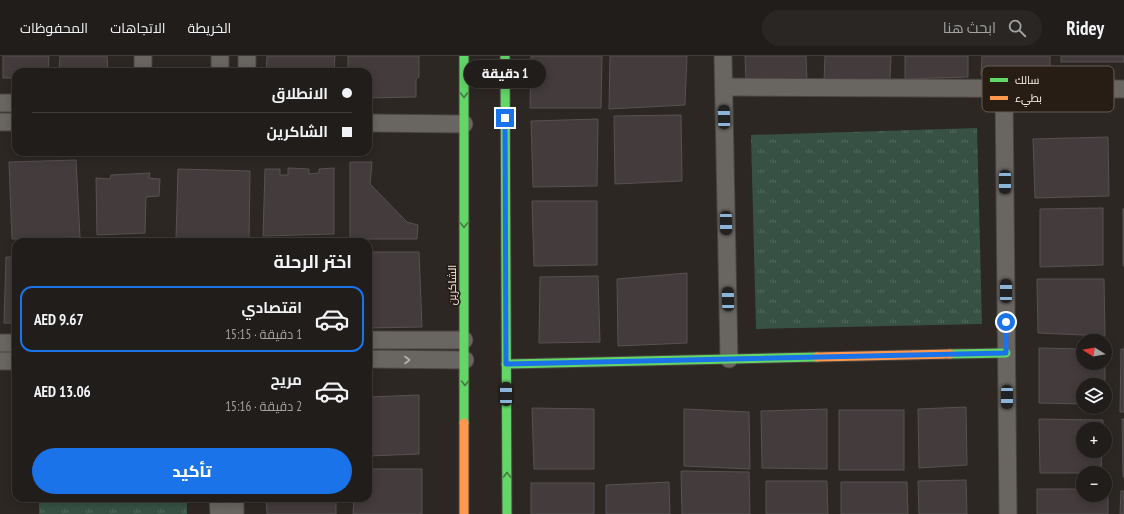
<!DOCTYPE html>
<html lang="ar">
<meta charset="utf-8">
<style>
body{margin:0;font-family:"PT Sans Narrow",Cairo,sans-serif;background:#292623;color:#f1f3f6;direction:rtl;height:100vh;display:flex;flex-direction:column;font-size:15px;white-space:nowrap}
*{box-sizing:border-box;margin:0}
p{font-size:13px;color:#a2a2a2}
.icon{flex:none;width:22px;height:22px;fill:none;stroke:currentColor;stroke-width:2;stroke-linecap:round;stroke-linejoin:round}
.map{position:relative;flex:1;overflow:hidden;direction:ltr}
.details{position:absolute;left:12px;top:182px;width:360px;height:264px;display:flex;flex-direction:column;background:#211d1a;border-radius:12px;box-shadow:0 2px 10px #0003,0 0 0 1px #3e3b39;direction:rtl}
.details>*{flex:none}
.hud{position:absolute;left:12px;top:12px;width:360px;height:88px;border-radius:12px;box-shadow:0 2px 10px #0003,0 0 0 1px #3e3b39;direction:rtl;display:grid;align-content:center;height:88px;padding:0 20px;background:#211d1a}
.needle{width:26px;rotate:281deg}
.controls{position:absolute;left:1076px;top:278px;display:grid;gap:8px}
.controls a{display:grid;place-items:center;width:36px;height:36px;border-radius:50%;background:#211d1a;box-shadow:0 2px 10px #0003,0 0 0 1px #3e3b39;font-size:20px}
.end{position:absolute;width:18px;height:18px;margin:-9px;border:5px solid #1a73e8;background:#fff;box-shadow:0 0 0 2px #fff}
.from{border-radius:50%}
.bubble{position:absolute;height:28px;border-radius:14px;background:#211d1a;box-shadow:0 2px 10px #0003,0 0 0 1px #3e3b39;font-size:13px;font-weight:800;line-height:28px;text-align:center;direction:rtl}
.car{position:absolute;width:12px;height:24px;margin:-12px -6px;border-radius:5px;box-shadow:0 0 3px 1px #0007;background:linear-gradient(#222 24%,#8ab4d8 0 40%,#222 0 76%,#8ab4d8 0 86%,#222 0)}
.hud b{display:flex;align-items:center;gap:14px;height:38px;font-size:15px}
.hud b+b{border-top:1px solid #3e3b39}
.hud i{width:10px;height:10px;background:#f1f3f6}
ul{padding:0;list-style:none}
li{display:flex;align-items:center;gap:12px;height:66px;margin:0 8px 6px;padding:0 12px;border:2px solid transparent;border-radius:12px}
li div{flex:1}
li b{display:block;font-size:15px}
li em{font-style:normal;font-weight:800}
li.on{border-color:#1a73e8}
li>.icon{width:36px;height:36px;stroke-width:1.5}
h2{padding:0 20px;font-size:18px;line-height:48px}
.cta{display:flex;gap:8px;margin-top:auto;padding:8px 20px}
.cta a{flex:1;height:46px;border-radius:24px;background:#1a73e8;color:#fff;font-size:16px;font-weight:800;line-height:46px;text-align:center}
header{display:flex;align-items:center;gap:24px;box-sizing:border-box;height:56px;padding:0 20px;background:#211d1a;border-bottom:1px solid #3e3b39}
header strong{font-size:19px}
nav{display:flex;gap:22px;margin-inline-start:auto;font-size:14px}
.search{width:280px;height:36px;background:#292623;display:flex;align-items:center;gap:10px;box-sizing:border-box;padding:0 14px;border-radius:22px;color:#a2a2a2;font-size:15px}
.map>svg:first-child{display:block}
.grass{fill:url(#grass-tufts)}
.building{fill:#433b3c;stroke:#575250}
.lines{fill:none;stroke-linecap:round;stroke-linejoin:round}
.street-casing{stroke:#4a4541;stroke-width:19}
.fast-casing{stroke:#4a4541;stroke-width:11}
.slow-casing{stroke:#4a4541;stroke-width:11}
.street{stroke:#696561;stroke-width:17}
.fast{stroke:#63d668;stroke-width:9}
.slow{stroke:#ff974d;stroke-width:9}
.oneway{stroke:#457a3e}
.oneway2{stroke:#b9b3ae}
.route{stroke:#1a73e8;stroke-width:5}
.labels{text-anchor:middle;stroke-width:3.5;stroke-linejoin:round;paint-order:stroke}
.street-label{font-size:11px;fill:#fbf3ed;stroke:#271d14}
.key{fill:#271d14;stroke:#675d55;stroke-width:1}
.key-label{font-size:11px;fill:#fbf3ed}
</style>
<header>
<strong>Ridey</strong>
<div class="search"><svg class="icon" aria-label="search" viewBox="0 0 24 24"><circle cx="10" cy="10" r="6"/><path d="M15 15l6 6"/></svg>ابحث هنا</div>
<nav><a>الخريطة</a><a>الاتجاهات</a><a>المحفوظات</a></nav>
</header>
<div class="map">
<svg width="1124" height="458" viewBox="0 0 1124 458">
<defs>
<pattern id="grass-tufts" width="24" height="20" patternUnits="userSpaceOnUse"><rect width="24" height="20" fill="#375245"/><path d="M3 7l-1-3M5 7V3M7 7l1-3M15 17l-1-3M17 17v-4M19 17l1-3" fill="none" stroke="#556b60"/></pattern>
</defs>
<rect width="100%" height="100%" fill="#2c2722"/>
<g class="grass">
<polygon points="977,72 982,268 756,273 751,79"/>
<rect x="39" y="442" width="148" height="16"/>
</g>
<g class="building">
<polygon points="3,0 49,0 48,16 16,16 16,22 3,22"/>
<polygon points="60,0 107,0 108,16 59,16"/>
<polygon points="267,0 335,0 334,16 266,16"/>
<polygon points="348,0 419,0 419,21 416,23 416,41 368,42 368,16 348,16"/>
<polygon points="531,0 602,0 601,52 530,52"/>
<polygon points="610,0 687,0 685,49 609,53"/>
<polygon points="745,0 806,0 807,26 746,25"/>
<polygon points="825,0 891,0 890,23 824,25"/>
<polygon points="905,0 968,0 968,21 905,23"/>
<polygon points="982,0 1050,0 1050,19 981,19"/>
<rect x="1061" y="0" width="63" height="6"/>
<polygon points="681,59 682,125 615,128 614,60"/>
<polygon points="598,63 597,130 533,131 531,65"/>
<polygon points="1108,81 1109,140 1035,142 1033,83"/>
<polygon points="76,104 80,181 12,183 9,106"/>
<polygon points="350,106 372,106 370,128 407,166 418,169 417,183 350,183"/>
<polygon points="288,112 309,113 309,118 319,117 319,113 334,112 334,178 263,180 265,113 280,113 280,119 288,119"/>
<polygon points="178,113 250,115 249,185 176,183"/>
<polygon points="150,117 149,122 160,123 159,140 146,141 145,177 97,179 96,122 110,123 111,119"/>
<polygon points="532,145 597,145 597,209 534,210"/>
<polygon points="1103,152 1103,209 1040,211 1040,153"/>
<rect x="1123" y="153" width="1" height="57"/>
<polygon points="368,196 419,196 422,271 368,272"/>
<polygon points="6,201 16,201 16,267 4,267"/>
<polygon points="687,217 687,287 618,290 617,223"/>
<polygon points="598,220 600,286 539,287 540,221"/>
<polygon points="1037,223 1104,223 1105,280 1038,277"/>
<polygon points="1039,292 1083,293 1083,307 1105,307 1105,348 1105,329 1083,329 1083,348 1039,347"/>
<polygon points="1121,293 1124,293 1124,356 1120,356"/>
<polygon points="419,339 419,398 368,400 368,341"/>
<polygon points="966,351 967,409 919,412 918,353"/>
<polygon points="532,352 594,353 594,413 534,413"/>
<polygon points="684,353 749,356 750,413 684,410"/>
<polygon points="827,353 827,413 762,412 761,355"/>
<rect x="839" y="354" width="65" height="60"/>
<polygon points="1039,363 1103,364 1103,373 1083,373 1083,395 1102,395 1101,417 1040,417"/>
<polygon points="1122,363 1124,363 1124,421 1123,421"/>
<polygon points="368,413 422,413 422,458 353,458 354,442 368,442"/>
<polygon points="681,415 749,416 750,458 682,458"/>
<polygon points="966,424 967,458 919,458 918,425"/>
<polygon points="766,425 827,425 828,458 766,458"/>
<polygon points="669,426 670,458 606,458 606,429"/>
<polygon points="841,426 907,426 908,458 841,458"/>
<rect x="531" y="427" width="63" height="31"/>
<polygon points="1037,433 1083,433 1083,439 1105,439 1105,433 1108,433 1108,458 1037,458"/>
<polygon points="1121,435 1124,435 1124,458 1120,458"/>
<polygon points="266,442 336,442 336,458 267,458"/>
</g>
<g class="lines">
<g class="street-casing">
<g id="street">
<polyline points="247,0 247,16"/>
<polyline points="723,0 729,303"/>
<polyline points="143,16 143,0"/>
<polyline points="220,16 220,0"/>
<polyline points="724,31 1124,33"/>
<polyline points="1004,32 1008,458"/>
<polyline points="0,47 16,47"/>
<polyline points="0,66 16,66"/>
<polyline points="368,67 464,68"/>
<polyline points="368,284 464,284"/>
<polyline points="0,287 16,287"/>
<polyline points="368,303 465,304"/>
<polyline points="0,305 16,305"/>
<polyline points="218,442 219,458"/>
<polyline points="235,442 235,458"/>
</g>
</g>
<g class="fast-casing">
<g id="fast">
<polyline points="464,0 464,367"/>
<polyline points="505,0 507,458"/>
<polyline points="950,298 1006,297"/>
<polyline points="506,308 817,301"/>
</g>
</g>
<g class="slow-casing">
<g id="slow">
<polyline points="817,301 950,298"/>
<polyline points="464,367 464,458"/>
</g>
</g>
<use href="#street" class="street"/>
<use href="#fast" class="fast"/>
<use href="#slow" class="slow"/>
</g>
<defs><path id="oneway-chevron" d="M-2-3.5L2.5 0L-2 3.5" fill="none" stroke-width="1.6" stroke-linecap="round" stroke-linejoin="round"/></defs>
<g class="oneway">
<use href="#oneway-chevron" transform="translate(464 39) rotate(90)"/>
<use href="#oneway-chevron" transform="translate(464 169) rotate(90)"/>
<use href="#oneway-chevron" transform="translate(465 327) rotate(90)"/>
<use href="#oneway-chevron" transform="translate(507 419) rotate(-90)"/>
</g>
<use class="oneway2" href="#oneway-chevron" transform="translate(407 304)"/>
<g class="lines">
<polyline class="route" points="505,62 506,308 1006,297 1006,266"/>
</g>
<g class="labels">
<g class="street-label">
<text transform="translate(452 229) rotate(-90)" y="4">الشاكرين</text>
</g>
</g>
<rect x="982" y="10" width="132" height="46" rx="6" class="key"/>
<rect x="990" y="22" width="18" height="4" fill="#63d668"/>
<rect x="990" y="40" width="18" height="4" fill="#ff974d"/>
<g class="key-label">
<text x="1015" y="28">سالك</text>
<text x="1015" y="46">بطيء</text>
</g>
</svg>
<div class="controls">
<a><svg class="needle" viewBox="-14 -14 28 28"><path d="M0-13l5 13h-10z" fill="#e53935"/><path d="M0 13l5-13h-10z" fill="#a2a2a2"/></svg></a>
<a><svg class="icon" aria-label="layers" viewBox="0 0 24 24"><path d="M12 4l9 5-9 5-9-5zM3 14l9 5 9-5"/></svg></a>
<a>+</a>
<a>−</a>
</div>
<i class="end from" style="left:1006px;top:266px"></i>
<i class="end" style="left:505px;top:62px"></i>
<div class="bubble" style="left:464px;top:4px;width:82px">1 دقيقة</div>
<i class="car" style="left:724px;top:61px;rotate:359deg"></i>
<i class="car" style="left:1005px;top:126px;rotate:180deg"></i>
<i class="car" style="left:726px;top:167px;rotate:179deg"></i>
<i class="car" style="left:1006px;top:235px;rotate:0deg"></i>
<i class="car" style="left:728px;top:243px;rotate:359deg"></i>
<i class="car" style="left:506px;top:338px;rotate:0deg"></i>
<i class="car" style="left:1007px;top:341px;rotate:180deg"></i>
<div class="hud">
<b><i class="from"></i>الانطلاق</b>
<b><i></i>الشاكرين</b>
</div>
<section class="details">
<h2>اختر الرحلة</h2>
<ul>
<li class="on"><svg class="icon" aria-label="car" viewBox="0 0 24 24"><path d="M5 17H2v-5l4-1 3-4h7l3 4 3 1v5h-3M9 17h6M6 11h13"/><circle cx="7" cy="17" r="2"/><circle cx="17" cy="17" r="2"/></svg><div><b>اقتصادي</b><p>1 دقيقة · 15:15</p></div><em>AED 9.67</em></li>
<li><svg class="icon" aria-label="car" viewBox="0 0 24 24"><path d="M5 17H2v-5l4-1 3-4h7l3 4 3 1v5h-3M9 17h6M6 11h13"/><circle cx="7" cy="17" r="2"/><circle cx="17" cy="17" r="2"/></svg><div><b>مريح</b><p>2 دقيقة · 15:16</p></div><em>AED 13.06</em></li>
</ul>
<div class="cta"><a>تأكيد</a></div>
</section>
</div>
